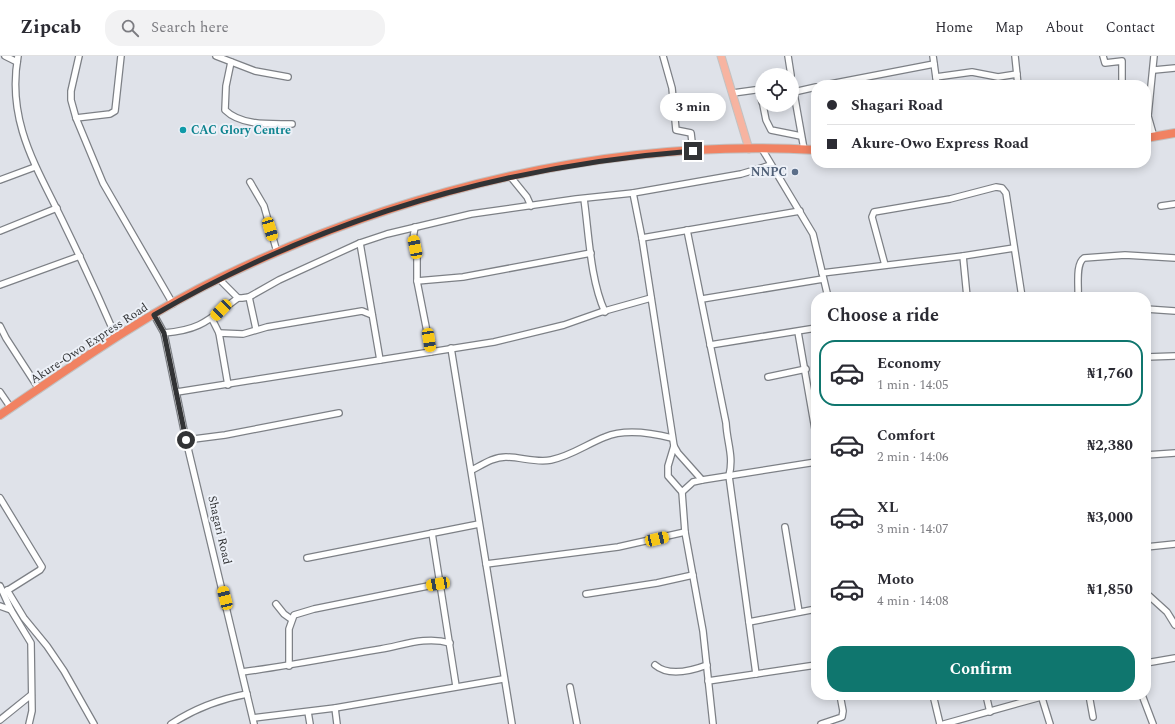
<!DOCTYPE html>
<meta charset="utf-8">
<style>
body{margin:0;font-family:Spectral,serif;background:#f2f2f3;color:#2b2b33;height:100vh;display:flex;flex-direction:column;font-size:15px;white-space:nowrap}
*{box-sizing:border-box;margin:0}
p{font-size:13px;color:#7c7c81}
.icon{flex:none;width:22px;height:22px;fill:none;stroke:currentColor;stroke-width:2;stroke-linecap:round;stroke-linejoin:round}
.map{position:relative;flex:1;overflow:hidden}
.details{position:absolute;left:811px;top:236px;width:340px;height:408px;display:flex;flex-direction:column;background:#fff;border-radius:16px;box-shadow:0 2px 10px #0003}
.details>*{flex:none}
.hud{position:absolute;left:811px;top:24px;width:340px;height:88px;border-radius:16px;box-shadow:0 2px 10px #0003;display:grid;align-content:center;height:88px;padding:0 16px;background:#fff}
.tools{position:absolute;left:755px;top:12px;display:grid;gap:8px}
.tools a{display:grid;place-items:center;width:44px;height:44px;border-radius:50%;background:#fff;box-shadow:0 2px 10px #0003;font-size:20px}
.end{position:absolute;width:18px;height:18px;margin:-9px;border:5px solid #323335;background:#fff;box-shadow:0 0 0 2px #fff}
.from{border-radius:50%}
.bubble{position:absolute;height:28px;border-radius:14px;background:#fff;box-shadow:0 2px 10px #0003;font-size:13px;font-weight:700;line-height:28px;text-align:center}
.car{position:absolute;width:12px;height:24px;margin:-12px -6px;border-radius:5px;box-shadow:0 0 3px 1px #0007;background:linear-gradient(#f5c518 24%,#345 0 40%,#f5c518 0 76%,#345 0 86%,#f5c518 0)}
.hud b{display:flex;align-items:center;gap:14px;height:38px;font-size:15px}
.hud b+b{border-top:1px solid #e1e1e2}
.hud i{width:10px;height:10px;background:#2b2b33}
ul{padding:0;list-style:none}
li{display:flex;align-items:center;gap:12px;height:66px;margin:0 8px 6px;padding:0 8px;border:2px solid transparent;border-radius:16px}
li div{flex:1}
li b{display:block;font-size:15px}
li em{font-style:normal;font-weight:700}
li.current{border-color:#0f766e}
li>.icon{width:36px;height:36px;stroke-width:1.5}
h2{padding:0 16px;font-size:18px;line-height:48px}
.action{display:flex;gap:8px;margin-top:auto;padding:8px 16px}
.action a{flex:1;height:46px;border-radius:16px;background:#0f766e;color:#fff;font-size:16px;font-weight:700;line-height:46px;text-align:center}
header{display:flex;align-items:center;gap:24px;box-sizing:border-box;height:56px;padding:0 20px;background:#fff;border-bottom:1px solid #e1e1e2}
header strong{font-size:19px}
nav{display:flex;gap:22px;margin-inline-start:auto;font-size:14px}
.search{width:280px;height:36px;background:#f2f2f3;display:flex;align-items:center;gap:10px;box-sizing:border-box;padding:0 14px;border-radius:16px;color:#7c7c81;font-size:15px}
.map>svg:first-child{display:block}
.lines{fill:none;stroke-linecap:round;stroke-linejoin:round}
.minor-casing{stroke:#7d8086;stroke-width:8}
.major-casing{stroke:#c2c2c2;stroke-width:9}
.highway-casing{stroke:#c2c2c2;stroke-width:10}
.minor{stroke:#fff;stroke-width:5.5}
.major{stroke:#f7b4a1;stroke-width:7}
.highway{stroke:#f18262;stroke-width:8}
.route{stroke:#323335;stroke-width:5}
.culture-dot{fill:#0f9aa8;stroke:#ecf0f7;stroke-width:1.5}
.service-dot{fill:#5c6f8a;stroke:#ecf0f7;stroke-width:1.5}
.labels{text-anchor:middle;stroke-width:4;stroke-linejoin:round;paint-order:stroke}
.culture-label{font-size:12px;font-weight:bold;fill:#0d838f;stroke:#ecf0f7;text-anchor:start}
.service-label{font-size:12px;font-weight:bold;fill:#4e5e75;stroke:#ecf0f7;text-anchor:end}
.street-label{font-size:12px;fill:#323335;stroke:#ecf0f7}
</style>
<header>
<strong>Zipcab</strong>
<div class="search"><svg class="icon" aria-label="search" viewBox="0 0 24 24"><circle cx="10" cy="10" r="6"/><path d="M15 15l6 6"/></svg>Search here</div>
<nav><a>Home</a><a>Map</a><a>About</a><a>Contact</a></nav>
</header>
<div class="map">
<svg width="1175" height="668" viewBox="0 0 1175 668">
<rect width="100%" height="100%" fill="#dfe2e9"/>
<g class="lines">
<g class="minor-casing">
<g id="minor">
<polyline points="5,0 17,6"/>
<path d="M18,0C6,67 38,113 65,170C83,207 100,244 116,281"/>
<polyline points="79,0 71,35 71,44 76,62 103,127 173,248"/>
<polyline points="216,0 255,15 288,21"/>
<polyline points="663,0 672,32 676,74 691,77 693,95"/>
<polyline points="788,0 791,19"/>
<polyline points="933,0 937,29"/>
<polyline points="1015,0 1018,29"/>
<polyline points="1103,0 1105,7 1122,5 1122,29"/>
<path d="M231,6L226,30L225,54C241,70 271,68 292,68"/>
<polyline points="1154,14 1175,12"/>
<polyline points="936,21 972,16 998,21 1017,18"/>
<polyline points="792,26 804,93"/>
<polyline points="825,29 934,8"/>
<polyline points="759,33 762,46"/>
<polyline points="794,36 816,31"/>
<polyline points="733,37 762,33"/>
<polyline points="763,49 766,64 771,74 801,80"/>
<polyline points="76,62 110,58 115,55 121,0"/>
<polyline points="1154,81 1148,60 1154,0"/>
<polyline points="762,93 813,178 828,241"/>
<polyline points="510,120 527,141 531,150"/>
<polyline points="0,124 35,111"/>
<polyline points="250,126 264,150 277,196"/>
<polyline points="633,137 642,182 674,390"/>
<path d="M584,143C589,178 590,223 605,256"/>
<polyline points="1161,150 1175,148"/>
<polyline points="415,171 413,182 417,200 417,225 431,296"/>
<path d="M687,174L726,367C727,387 734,400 729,420L756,618"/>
<polyline points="0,175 57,152"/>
<polyline points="642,182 800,155"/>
<polyline points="360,187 380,304"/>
<polyline points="963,200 967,241"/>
<polyline points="885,209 872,161 874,156 950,143 996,131 1002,132 1006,137 1022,241"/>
<polyline points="822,217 963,200 1014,192"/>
<polyline points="219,223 238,242 242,242 249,241 279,224 360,187 387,178 471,158 576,143 633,137 741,118 771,109"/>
<polyline points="417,225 463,221 591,197"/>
<polyline points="0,229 80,200"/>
<polyline points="249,241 256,273"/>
<path d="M1078,241C1079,231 1075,208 1084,202L1125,199L1175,202"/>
<polyline points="702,243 823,223"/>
<polyline points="1146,253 1175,255"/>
<polyline points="154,259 164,277 186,384 254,668"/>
<polyline points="212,263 219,277"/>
<polyline points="0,270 6,282 39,333"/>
<polyline points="798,276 816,379"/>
<path d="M164,277C202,274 209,263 238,242"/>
<polyline points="710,289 816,272"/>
<polyline points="451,292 512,668"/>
<polyline points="1146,301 1175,300"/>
<polyline points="768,321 806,313"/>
<polyline points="228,329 219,277 243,278 267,271 362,255 372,259"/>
<polyline points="0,336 11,352"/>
<polyline points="177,336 494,286 564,269 601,256 651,242"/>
<polyline points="186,384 225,379 339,357"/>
<polygon points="674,390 678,397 702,424 693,426 682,436 668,420 668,410"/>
<polyline points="1146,399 1175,397"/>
<path d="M472,414C482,409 493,401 506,401C521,401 536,407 551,404C571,400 587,388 605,381C624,373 652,377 672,382"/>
<polyline points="702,424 816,406"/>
<polyline points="682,436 685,476 703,575 713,668"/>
<polyline points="0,442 42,511 40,514 5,536"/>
<polyline points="785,471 799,556"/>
<polyline points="432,477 456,630"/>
<polyline points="1146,491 1175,488"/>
<polyline points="307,502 479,468"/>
<polyline points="486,508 618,491 685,476"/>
<polyline points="0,530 11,554"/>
<polyline points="7,534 24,562 47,590 64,615 94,668"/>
<polyline points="1146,537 1167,556 1175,569"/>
<polyline points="586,538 657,527 693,519"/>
<polyline points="276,548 284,558 291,563"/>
<polyline points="0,550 11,554 31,587 32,655 29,668"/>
<polyline points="749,566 816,553"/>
<polyline points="1146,607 1175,602"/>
<path d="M655,609C669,621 691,615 707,609"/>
<polyline points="289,610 289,573 294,559 314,553 438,528"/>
<path d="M242,616C288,610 334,601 381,593C404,589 426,580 450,587"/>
<polyline points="708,625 816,609"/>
<polyline points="570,631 577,668"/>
<polyline points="933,639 940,668"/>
<polyline points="986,639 990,656"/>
<polyline points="1041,639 1050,668"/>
<polyline points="1089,639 1093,661"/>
<polyline points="1142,639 1153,668"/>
<polyline points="335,652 337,668"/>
<polyline points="308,656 310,668"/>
<polyline points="253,662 335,652 503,623"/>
<polyline points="0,664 31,639"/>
<path d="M171,668C194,653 220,643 247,638"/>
<polyline points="821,668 842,661 843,655 840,639"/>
<polyline points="944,668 1041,641"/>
</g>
</g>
<g class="major-casing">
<polyline id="major" points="721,0 749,93"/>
</g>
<g class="highway-casing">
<g id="highway">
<polyline points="1146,82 1175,77"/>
<path d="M0,359C71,311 142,260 220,222C404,133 611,82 816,94"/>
</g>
</g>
<use href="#minor" class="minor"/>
<use href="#major" class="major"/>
<use href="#highway" class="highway"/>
</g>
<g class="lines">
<path class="route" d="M186,384L164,277L154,259C321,162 501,110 693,95"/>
</g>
<circle class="culture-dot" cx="183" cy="74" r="4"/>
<circle class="service-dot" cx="795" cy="116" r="4"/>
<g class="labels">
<g class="culture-label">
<text x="191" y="78">CAC Glory Centre</text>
</g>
<g class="service-label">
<text x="787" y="120">NNPC</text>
</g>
<g class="street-label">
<text transform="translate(89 287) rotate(-33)" y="4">Akure-Owo Express Road</text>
<text transform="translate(220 474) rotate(77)" y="4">Shagari Road</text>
</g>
</g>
</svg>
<div class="tools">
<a><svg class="icon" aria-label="locate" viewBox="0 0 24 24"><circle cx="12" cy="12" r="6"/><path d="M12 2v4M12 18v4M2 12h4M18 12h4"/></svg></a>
</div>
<i class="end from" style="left:186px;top:384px"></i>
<i class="end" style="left:693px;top:95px"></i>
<div class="bubble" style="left:660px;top:37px;width:66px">3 min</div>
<i class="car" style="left:270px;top:173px;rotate:163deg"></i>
<i class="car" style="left:415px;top:191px;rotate:349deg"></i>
<i class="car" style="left:221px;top:254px;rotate:225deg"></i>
<i class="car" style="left:429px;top:284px;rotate:171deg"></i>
<i class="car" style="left:657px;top:483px;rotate:77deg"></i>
<i class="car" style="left:438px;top:528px;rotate:260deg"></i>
<i class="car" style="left:225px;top:542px;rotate:346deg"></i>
<div class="hud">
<b><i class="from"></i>Shagari Road</b>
<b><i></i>Akure-Owo Express Road</b>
</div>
<section class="details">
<h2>Choose a ride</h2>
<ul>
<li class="current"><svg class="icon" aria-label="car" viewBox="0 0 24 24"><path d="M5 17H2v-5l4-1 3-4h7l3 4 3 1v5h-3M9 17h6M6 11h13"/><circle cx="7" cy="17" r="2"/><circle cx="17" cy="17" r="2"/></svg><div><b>Economy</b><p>1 min · 14:05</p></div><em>₦1,760</em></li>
<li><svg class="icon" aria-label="car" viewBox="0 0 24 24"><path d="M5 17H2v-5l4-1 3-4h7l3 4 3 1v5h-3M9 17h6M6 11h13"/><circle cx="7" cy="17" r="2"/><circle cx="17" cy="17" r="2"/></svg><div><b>Comfort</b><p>2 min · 14:06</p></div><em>₦2,380</em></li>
<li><svg class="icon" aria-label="car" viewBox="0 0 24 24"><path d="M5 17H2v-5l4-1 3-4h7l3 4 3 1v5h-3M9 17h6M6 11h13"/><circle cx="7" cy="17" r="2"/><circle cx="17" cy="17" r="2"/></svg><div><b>XL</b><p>3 min · 14:07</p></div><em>₦3,000</em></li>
<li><svg class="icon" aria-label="car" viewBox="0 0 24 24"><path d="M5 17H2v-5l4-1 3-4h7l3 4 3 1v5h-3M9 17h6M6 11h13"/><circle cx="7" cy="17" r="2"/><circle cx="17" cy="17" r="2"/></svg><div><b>Moto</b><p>4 min · 14:08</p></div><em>₦1,850</em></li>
</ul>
<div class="action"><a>Confirm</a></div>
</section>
</div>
